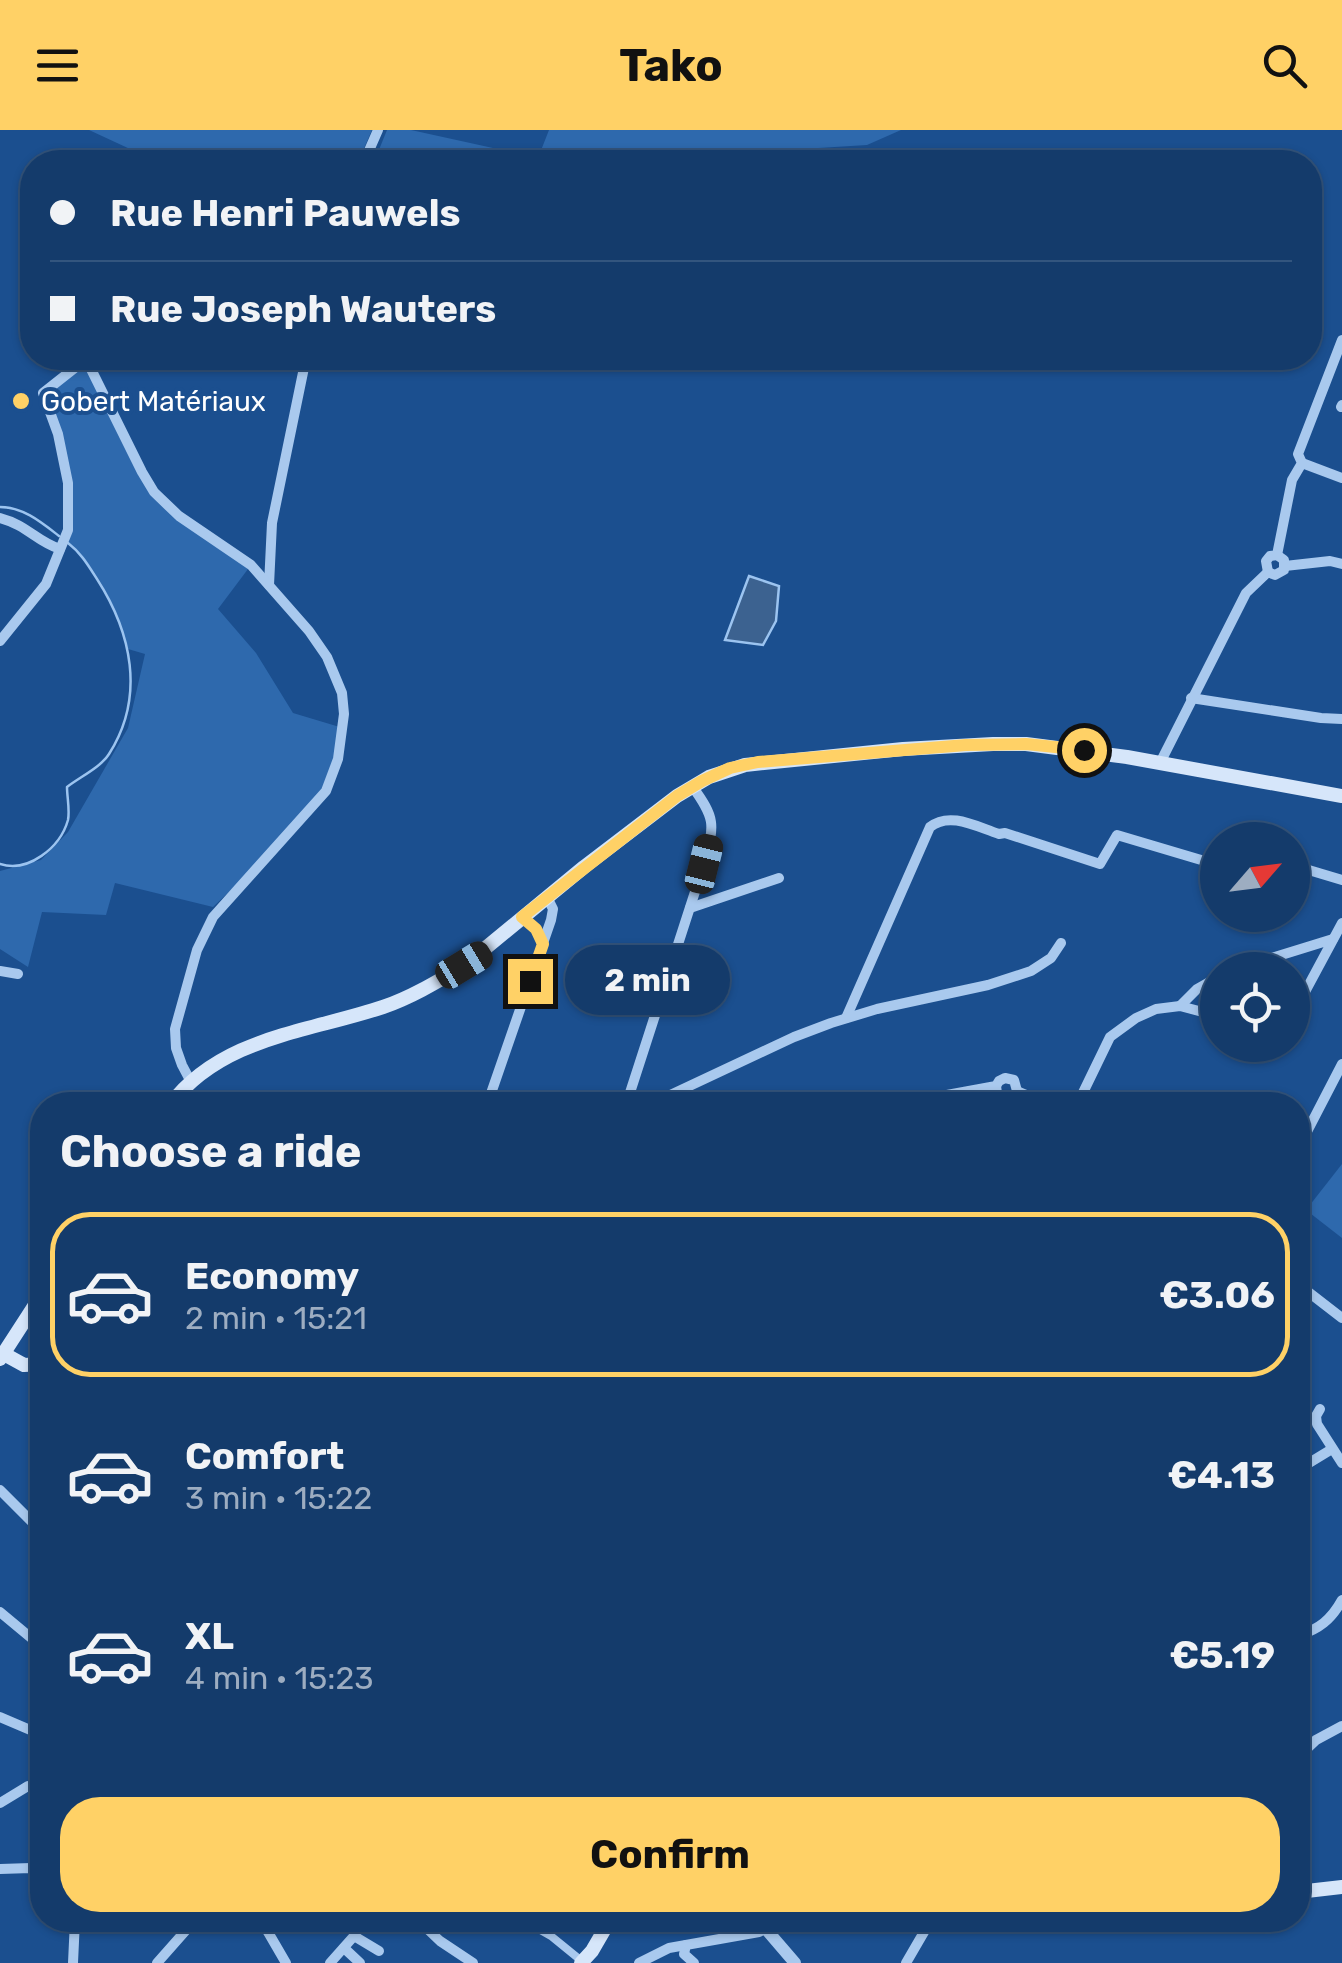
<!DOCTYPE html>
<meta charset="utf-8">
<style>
body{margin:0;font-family:Rubik,sans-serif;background:#214673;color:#f1f3f6;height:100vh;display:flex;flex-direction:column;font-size:38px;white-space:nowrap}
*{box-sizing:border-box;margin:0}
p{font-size:32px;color:#9dadc1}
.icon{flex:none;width:55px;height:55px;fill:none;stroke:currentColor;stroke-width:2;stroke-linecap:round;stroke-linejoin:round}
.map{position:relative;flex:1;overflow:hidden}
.details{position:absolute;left:30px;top:962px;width:1280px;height:840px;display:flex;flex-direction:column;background:#143b6b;border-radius:40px;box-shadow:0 2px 8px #0004,0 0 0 2px #33557e}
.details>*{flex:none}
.hud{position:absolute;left:20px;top:20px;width:1302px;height:220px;border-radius:40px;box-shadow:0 2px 8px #0004,0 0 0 2px #33557e;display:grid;align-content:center;height:220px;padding:0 30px;background:#143b6b}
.needle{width:65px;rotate:62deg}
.buttons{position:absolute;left:1200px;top:692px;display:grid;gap:20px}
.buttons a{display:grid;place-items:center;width:110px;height:110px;border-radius:50%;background:#143b6b;box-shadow:0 2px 8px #0004,0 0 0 2px #33557e;font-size:50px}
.end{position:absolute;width:45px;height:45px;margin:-22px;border:12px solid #ffd166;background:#111;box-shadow:0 0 0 5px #111}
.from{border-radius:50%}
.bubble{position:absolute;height:70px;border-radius:35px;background:#143b6b;box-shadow:0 2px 8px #0004,0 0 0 2px #33557e;font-size:32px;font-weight:700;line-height:70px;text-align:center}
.car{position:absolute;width:30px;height:60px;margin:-30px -15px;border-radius:12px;box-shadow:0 0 8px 2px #0007;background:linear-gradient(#222 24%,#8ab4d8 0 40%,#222 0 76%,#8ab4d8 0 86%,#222 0)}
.hud b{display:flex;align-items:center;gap:35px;height:95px;font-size:38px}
.hud b+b{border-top:2px solid #33557e}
.hud i{width:25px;height:25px;background:#f1f3f6}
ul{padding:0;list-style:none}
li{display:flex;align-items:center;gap:30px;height:165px;margin:0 20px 15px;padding:0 10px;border:5px solid transparent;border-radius:40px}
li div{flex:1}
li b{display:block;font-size:38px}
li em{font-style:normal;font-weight:700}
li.selected{border-color:#ffd166}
li>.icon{width:90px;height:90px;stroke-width:1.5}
h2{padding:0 30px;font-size:45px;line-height:120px}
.cta{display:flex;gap:20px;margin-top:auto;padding:20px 30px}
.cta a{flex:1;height:115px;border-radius:40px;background:#ffd166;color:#111;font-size:40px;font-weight:700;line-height:115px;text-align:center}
header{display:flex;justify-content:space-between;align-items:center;height:130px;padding:0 30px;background:#ffd166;color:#111;font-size:45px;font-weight:700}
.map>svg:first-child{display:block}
.green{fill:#2e69ad}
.water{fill:#3c6290;stroke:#9cc4f0;stroke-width:2.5}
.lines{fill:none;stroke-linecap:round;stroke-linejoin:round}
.stream{stroke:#9cc4f0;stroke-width:2.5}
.pedestrian{stroke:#a9c9ee;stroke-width:8}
.minor{stroke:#a9c9ee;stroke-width:10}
.tertiary{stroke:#a9c9ee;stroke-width:12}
.secondary{stroke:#d6e6fa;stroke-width:14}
.route{stroke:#ffd166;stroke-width:12}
.poi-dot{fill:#ffd166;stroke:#1b4f8f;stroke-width:4}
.labels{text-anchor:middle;stroke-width:8;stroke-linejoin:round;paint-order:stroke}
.poi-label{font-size:28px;fill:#fff;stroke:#1b4f8f;text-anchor:start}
</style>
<header><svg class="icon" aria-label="menu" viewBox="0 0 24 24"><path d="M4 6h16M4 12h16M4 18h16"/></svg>Tako<svg class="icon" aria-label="search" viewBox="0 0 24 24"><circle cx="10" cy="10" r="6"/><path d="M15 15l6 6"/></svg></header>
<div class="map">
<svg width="1342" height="1833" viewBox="0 0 1342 1833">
<rect width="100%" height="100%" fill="#1b4f8f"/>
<g class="green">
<polygon points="89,0 372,0 358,32 158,32"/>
<polygon points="387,0 411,0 538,28 549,0 901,0 867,15 703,25 700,32 374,32"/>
<path d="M86,229L154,362L251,435L218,479L256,523L293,583L343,598L333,646L276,717L213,777L115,753L106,785L42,782L28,837L0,819V741L41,730L68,702L128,598L145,524L128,519C117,481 99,438 68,413V353L50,257Z"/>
<polygon points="1342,1034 1342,1108 1306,1080"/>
</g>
<polygon class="water" points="749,446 779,456 776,491 763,515 725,510"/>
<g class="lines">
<g class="stream">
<path d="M0,377C23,377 41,392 59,406"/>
<path d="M0,734C28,743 60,718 68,690C70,680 67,667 67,657C80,647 101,637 109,624C146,566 131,502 97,449C88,435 81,423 68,413"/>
</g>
<polyline class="pedestrian" points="523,1790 551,1806 583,1832"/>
<g class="minor">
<polyline points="364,32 378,0"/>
<polyline points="1341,277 1342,275"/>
<polyline points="1302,333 1342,348"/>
<path d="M0,388C27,395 37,412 60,419"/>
<polyline points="1285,436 1330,431 1342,434"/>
<polyline points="1268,442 1266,431 1270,426 1277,425 1292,350 1302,333 1298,324 1342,210"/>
<polyline points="269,455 272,393 306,228"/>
<polyline points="0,511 46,454 68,400 68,353 58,304 43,263 86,229 142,342 154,362 179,386 251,435 309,501 327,527 342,563 344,584 338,629 326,661 213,787 197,820 175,899 176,918 182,935 191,952"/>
<polyline points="1191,568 1321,588 1342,589"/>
<polyline points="1160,633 1246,463 1268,442 1275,445 1284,440 1284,430 1277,425"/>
<polyline points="1292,735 1342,750"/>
<polyline points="690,778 779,748"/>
<polyline points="522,787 536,799 542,813"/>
<polyline points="1233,840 1333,809"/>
<polyline points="0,841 18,844"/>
<polyline points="1180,876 1197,859 1218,847"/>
<polyline points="1292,886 1342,793"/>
<path d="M846,888L930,697C950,681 977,697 999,704L1005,703L1100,734L1117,705L1218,735"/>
<polyline points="1017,961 1050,975"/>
<polyline points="491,963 522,975"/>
<polyline points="487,975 551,790 553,779 547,767"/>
<path d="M626,975L704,734C714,695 717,690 692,656"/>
<polyline points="649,975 794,907 831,893 877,879 988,855 1031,841 1051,828 1061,813"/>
<polyline points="933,975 936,967 996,956 999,951 1005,948 1014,950 1017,961 1012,968 1003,968 997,963 996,956"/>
<polyline points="1077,975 1110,907 1136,888 1156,879 1180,876 1218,886"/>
<polyline points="1298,1019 1342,934"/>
<polyline points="1298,1154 1342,1188"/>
<polyline points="1320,1279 1316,1286 1317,1294 1342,1333"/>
<polyline points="1309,1333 1332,1319"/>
<polyline points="0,1360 42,1402"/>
<polyline points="0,1482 42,1517"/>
<path d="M1298,1506C1319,1499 1331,1490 1342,1470"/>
<polyline points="0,1587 42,1605"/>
<polyline points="1298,1627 1316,1610 1342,1596"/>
<polyline points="0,1673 28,1656 42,1657"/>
<polyline points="0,1739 31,1738 42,1741"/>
<polyline points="169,1790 183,1803"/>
<polyline points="261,1790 286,1833"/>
<polyline points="418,1790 440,1811 473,1833"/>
<polyline points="354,1806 379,1821"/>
<polyline points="686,1815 684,1824 694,1833"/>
<polyline points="344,1818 360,1833"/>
<polyline points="73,1833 75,1790"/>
<polyline points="157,1833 195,1790"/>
<polyline points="330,1833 354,1806 362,1790"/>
<polyline points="639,1833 669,1818 759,1802 783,1790"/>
<polyline points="906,1833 931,1790"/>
</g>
<polyline class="tertiary" points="758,1790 795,1833"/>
<g class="secondary">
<polyline points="465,835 584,737 677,666 709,647 745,635 903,619 993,614 1026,614 1127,627 1342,666"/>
<path d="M170,975C221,907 309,902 383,877C415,866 443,848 472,831"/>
<polyline points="4,1224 24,1235 42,1234"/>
<polyline points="0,1229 42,1164"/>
<polyline points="1298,1762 1342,1757"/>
<path d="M1113,1790C1130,1800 1145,1796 1163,1790"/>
<polyline points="581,1833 592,1821 610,1790"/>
</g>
</g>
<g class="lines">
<polyline class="route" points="530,851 543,814 536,799 522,787 677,666 702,651 730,638 758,632 966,615 1026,614 1084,620"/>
</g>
<circle class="poi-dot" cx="21" cy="271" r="10"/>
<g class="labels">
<g class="poi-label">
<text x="41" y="281">Gobert Matériaux</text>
</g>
</g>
</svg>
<div class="buttons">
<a><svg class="needle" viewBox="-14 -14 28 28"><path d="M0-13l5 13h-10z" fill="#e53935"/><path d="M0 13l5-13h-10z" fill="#9dadc1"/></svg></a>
<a><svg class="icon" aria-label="locate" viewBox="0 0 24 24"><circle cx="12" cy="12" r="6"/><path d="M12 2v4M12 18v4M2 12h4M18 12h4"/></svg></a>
</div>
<i class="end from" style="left:1084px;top:620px"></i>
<i class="end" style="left:530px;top:851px"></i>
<div class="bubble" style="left:565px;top:815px;width:165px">2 min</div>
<i class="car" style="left:704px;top:734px;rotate:14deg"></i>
<i class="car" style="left:464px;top:835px;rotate:59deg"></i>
<div class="hud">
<b><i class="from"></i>Rue Henri Pauwels</b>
<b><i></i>Rue Joseph Wauters</b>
</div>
<section class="details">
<h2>Choose a ride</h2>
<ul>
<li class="selected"><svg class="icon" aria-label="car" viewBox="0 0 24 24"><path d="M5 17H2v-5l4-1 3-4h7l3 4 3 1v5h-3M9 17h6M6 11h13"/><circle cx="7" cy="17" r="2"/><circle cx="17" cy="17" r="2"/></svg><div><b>Economy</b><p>2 min · 15:21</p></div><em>€3.06</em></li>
<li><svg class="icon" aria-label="car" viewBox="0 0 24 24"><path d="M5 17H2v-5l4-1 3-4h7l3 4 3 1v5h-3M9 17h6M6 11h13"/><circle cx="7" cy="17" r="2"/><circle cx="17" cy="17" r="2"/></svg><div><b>Comfort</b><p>3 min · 15:22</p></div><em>€4.13</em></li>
<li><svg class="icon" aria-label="car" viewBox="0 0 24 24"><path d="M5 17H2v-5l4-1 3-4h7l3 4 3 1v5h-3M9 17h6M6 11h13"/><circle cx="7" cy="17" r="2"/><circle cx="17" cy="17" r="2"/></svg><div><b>XL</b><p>4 min · 15:23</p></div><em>€5.19</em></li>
</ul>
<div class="cta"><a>Confirm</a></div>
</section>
</div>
